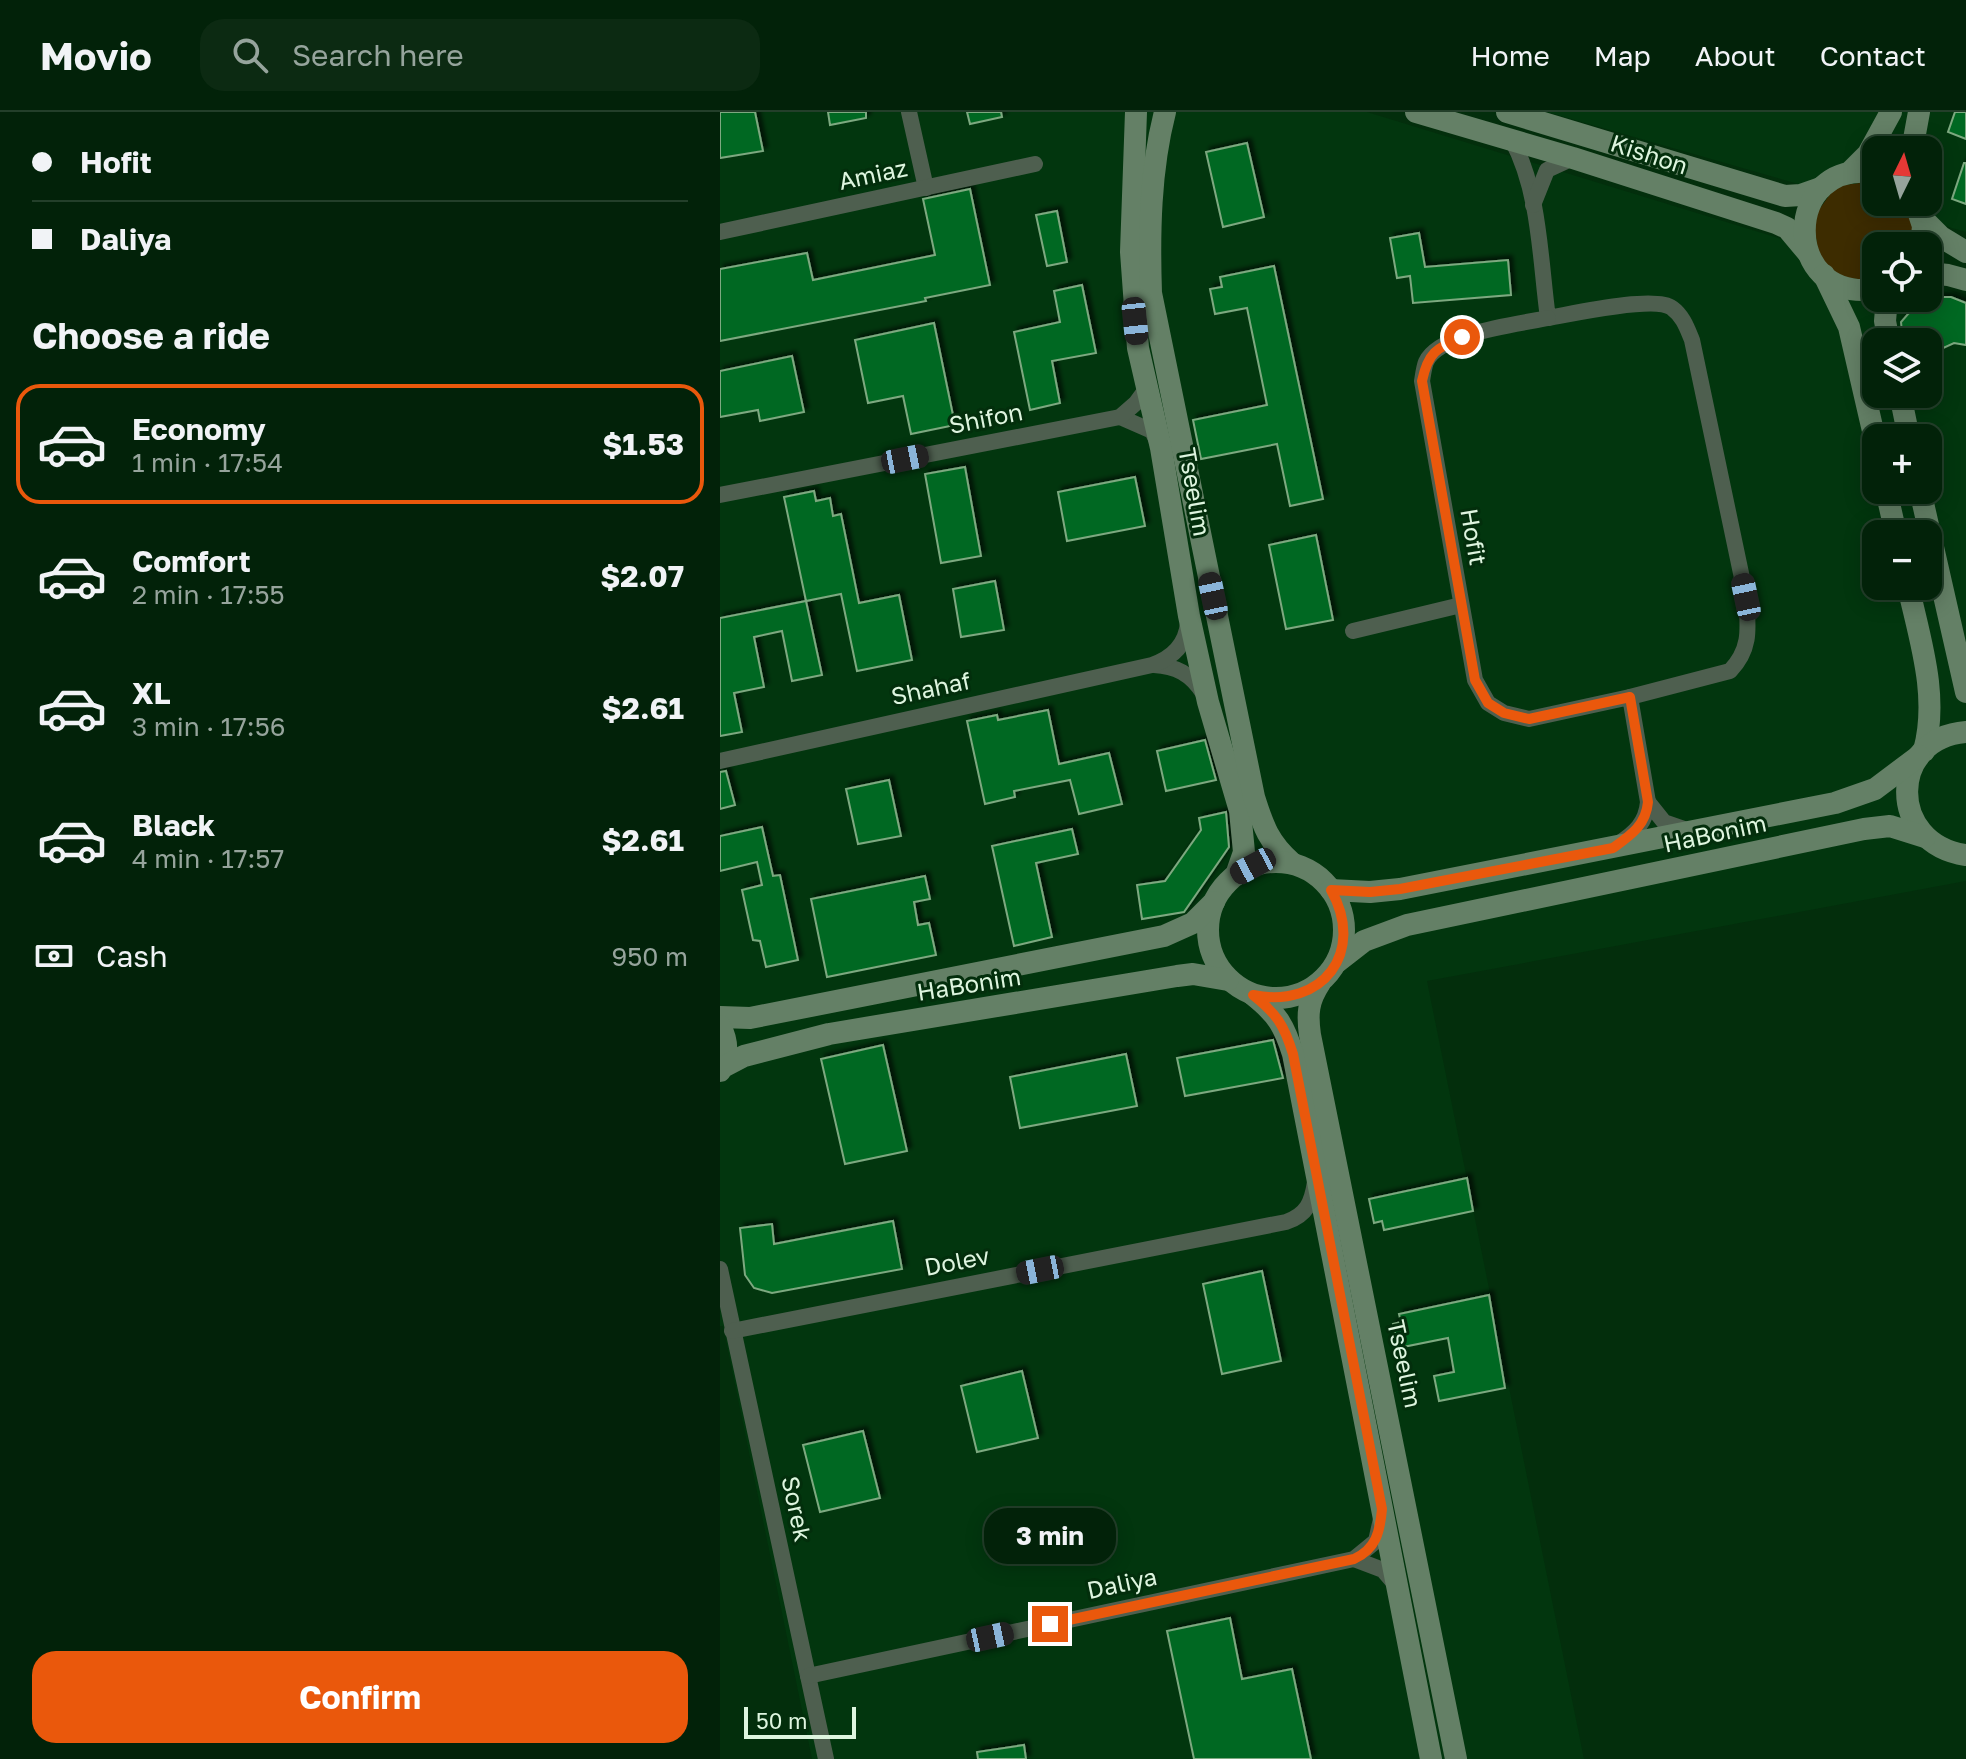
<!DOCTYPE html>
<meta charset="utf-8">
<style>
body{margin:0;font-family:"Golos Text",sans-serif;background:#0c2a12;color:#f1f3f6;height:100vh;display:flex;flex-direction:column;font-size:30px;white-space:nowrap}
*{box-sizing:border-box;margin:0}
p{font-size:26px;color:#96a49c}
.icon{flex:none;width:44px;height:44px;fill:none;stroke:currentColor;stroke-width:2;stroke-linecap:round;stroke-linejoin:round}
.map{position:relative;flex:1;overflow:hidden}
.drawer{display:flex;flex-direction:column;background:#022209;width:720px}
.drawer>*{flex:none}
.top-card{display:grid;align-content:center;height:176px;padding:0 32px;background:#022209}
.needle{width:52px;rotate:5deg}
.controls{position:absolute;left:1142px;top:24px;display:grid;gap:16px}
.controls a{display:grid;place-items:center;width:80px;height:80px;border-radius:16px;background:#022209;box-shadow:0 4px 20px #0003,0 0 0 2px #233f2a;font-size:40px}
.scale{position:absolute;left:24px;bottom:20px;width:112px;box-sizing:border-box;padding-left:8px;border:4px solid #def5df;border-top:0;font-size:22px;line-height:28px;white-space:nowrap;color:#def5df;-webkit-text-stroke:6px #032e0c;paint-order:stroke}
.end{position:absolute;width:36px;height:36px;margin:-18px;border:10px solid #ea580c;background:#fff;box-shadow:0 0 0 4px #fff}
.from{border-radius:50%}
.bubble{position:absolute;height:56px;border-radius:24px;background:#022209;box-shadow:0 4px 20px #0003,0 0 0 2px #233f2a;font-size:26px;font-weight:700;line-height:56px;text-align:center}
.car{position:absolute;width:24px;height:48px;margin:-24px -12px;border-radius:10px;box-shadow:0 0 6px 2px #0007;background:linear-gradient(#222 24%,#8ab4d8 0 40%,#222 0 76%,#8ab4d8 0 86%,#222 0)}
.top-card b{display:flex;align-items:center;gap:28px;height:76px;font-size:30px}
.top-card b+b{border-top:2px solid #233f2a}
.top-card i{width:20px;height:20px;background:#f1f3f6}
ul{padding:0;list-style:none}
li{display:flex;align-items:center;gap:24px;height:120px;margin:0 16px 12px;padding:0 16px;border:4px solid transparent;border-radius:24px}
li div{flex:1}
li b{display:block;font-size:30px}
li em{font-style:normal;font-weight:700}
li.selected{border-color:#ea580c}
li>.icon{width:72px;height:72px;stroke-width:1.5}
h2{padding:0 32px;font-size:36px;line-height:96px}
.pay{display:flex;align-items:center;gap:20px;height:88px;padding:0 32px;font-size:30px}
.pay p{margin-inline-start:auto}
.primary-button{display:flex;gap:16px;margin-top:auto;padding:16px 32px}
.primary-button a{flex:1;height:92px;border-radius:24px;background:#ea580c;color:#fff;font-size:32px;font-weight:700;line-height:92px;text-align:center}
header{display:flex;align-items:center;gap:48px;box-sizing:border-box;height:112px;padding:0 40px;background:#022209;border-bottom:2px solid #233f2a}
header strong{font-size:38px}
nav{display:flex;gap:44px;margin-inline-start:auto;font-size:28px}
.search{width:560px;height:72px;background:#0c2a12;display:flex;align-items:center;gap:20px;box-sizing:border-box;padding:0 28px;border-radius:24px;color:#96a49c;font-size:30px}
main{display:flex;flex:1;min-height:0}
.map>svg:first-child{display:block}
.built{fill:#02360e;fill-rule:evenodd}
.green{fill:#3d2c00}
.building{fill:#046722;stroke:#7da980;stroke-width:2;filter:url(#shadow)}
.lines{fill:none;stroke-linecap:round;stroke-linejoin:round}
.street{stroke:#4e5f4f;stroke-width:16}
.secondary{stroke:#648066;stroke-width:22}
.route{stroke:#ea580c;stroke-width:10}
.labels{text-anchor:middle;stroke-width:6;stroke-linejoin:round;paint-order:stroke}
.street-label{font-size:24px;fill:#def5df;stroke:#032e0c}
</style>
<header>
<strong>Movio</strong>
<div class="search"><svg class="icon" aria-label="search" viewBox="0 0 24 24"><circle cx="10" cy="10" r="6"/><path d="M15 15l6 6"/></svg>Search here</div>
<nav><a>Home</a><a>Map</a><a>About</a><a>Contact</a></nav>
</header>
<main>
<section class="drawer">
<div class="top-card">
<b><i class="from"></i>Hofit</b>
<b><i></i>Daliya</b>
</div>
<h2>Choose a ride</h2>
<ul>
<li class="selected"><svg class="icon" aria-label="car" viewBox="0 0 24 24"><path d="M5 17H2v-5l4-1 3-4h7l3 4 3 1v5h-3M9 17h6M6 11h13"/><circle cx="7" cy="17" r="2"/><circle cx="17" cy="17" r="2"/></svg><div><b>Economy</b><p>1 min · 17:54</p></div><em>$1.53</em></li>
<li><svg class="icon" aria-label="car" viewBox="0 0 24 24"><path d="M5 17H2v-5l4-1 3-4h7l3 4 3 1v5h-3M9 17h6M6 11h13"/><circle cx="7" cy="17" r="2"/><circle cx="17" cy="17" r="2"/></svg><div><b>Comfort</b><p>2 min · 17:55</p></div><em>$2.07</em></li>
<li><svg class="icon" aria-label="car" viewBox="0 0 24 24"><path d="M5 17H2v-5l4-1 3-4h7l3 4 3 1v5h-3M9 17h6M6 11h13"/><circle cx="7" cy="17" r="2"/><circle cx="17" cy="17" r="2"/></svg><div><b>XL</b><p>3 min · 17:56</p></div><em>$2.61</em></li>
<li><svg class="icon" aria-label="car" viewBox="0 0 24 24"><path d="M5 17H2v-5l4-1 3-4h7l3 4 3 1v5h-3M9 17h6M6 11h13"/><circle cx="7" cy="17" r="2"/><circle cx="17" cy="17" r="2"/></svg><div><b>Black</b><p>4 min · 17:57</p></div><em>$2.61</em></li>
</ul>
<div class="pay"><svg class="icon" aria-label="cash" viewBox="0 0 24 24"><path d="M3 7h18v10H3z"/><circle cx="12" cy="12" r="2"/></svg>Cash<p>950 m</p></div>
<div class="primary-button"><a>Confirm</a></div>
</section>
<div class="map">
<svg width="1246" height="1647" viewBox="0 0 1246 1647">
<defs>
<filter id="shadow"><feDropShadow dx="4" dy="-4" stdDeviation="2" flood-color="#0009"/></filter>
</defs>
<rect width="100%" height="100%" fill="#032e0c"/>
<g class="built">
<path d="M0,0H647L1156,156V186H1208V172L1246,184V769L707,869L864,1647H92L3,1214H0ZM1156,230H1208V282H1156ZM1156,326H1208V378H1156ZM1156,422H1208V474H1156Z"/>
<path d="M827,0H1246V120ZM1156,38H1208V90H1156Z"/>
</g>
<polygon class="green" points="1156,69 1156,90 1186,90 1193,107 1192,134 1156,134 1156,168 1122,166 1099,145 1093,106 1116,74"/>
<g class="building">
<polygon points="0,0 35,0 43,39 0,46"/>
<polygon points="108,0 146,0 146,6 110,13"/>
<polygon points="247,0 281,0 282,5 250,12"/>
<polygon points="1235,0 1246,0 1246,27 1228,20"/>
<polygon points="527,31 544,105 503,115 486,40"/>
<polygon points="1244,51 1246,51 1246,92 1232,87"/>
<polygon points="250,77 270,173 205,186 206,189 0,229 0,157 87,141 93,168 215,143 203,87"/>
<polygon points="337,99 347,150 327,154 316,103"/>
<polygon points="699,121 705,155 788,148 791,183 693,191 690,164 677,166 670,126"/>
<polygon points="554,154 603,387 570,394 557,332 481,347 473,308 547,293 527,196 495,202 490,177 502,175 500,165"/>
<polygon points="362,173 376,241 332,249 340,291 310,298 294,220 340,210 334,179"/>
<polygon points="1211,185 1231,185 1246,191 1246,233 1234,231 1208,243 1208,230 1183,230 1181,210 1188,202"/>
<polygon points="214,211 235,313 191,322 183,284 148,291 135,228"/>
<polygon points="72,244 84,300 40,309 38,298 0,305 0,259"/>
<polygon points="245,355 261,444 221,451 205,362"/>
<polygon points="415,365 425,414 347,429 338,380"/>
<polygon points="94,379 96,389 110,386 113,404 121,402 139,491 179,483 192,548 137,559 121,482 86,489 64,385"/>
<polygon points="596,423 613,508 566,517 549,433"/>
<polygon points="275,469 284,518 241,525 233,477"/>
<polygon points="86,489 102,563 72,569 62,519 34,525 44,575 14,581 22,620 0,624 0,506"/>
<polygon points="328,598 339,652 389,641 402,692 359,702 350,668 294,679 295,685 265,692 247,609 277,603 278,608"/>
<polygon points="485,628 496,668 446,679 437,639"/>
<polygon points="6,659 15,693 0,697 0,660"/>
<polygon points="169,668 181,724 138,732 126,677"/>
<polygon points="506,700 509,735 464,800 422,807 417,773 445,769 481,718 479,706"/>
<polygon points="42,715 53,764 60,763 78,848 46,855 40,829 33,828 22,778 42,773 37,750 0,759 0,724"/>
<polygon points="352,717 358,742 316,751 332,825 294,834 272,734"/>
<polygon points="205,764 210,787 194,790 198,813 209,811 216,843 107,865 91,787"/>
<polygon points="553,928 563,966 465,984 457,946"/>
<polygon points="163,933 187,1039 125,1052 101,947"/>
<polygon points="406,942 417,994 300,1016 290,965"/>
<polygon points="747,1066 753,1099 664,1118 662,1109 654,1111 649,1087"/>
<polygon points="173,1109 182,1157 52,1181 34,1176 25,1163 20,1116 52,1112 54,1132"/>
<polygon points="542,1159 561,1249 502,1262 483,1172"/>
<polygon points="769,1183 785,1276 719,1289 714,1264 734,1260 728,1226 678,1236 673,1212 681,1210 679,1202"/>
<polygon points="302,1259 318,1326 257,1340 241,1274"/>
<polygon points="143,1319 160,1386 100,1400 83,1333"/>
<polygon points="510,1506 522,1567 572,1557 591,1647 474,1647 447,1519"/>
<polygon points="304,1633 306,1647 258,1647 257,1640"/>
</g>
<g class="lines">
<g class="street">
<polyline points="189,0 206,76"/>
<path d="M792,28C820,80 820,148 828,206C852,202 935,183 952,196C963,204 967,216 972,228L1026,485C1028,515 1032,536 1010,559L910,585"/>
<polyline points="813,93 827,58 853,46"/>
<polyline points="0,120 315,52"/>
<path d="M828,206C799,212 719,221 706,250C704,255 703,263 702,269L755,568L768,591L784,601L809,607L910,585L928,690C926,711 915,721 898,732"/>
<polyline points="400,305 432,319 437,329"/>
<polyline points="0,383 400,305 416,291 427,276 425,269"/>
<polyline points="633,519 741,493"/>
<path d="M434,553C456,554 471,562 483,581"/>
<path d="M0,649L432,553C452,546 466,533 468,511"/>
<polyline points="928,690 944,710 967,718"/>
<polyline points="0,1157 106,1647"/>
<path d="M12,1219L566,1110C587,1103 592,1090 595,1070"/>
<polyline points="634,1447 663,1458 675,1472"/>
<polyline points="88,1564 634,1447 656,1429 661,1407"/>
</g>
<g class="secondary">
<polyline points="416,0 411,140 418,236 441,336 469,504 488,590 520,699 524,740 516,763"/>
<path d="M445,0C430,58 429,121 431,181L534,685C543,714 549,731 572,751"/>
<polyline points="696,0 853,46 1056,111 1067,116 1088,141"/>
<polyline points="787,0 1065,84 1081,83 1101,76"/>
<polyline points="1192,38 1199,0"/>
<polyline points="1129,61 1148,42 1171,0"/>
<path d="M1156,61C1062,45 1060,191 1156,177"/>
<polyline points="1195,90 1203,114 1201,134"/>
<polyline points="1201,105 1221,125 1246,140"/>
<polyline points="1208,161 1228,163 1246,168"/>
<polyline points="1104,163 1129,215 1156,332"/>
<polyline points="1167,186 1165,209 1169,230"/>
<polyline points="1180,282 1189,326"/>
<polyline points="1166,378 1176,422"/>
<polyline points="1200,378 1246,580"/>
<path d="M1188,474C1200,528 1219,584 1204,639"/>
<path d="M1246,620C1168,626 1167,732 1246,743"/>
<circle cx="556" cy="818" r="68"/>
<polyline points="611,778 650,780 680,777 1115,691 1155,677 1199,644"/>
<polyline points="617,850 644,829 687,813 1144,717 1170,714 1205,725"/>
<path d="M600,871C588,889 587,902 590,923L736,1647"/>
<path d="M533,883C557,902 564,913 573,942L711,1647"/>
<polyline points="0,905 30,906 444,824 473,811 494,790"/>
<path d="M0,914C8,929 9,943 0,959"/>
<polyline points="3,955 24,944 109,922 457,864 473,862 508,868"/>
</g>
</g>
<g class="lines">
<path class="route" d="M330,1512L634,1447C656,1437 660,1420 662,1397L573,942C564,913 557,902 533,883C603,897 646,840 611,778L650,780L680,777L893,736C911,723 926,713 928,690L910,585L809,607L784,601L768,591L755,568L702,269C708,241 716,236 742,225"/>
</g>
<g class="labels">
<g class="street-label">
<text transform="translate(929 43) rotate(18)" y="8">Kishon</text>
<text transform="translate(153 63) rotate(-12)" y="8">Amiaz</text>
<text transform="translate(266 307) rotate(-11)" y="8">Shifon</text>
<text transform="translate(474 380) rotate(80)" y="8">Tseelim</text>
<text transform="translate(753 425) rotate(80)" y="8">Hofit</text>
<text transform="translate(211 577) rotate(-12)" y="8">Shahaf</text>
<text transform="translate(995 722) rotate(-12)" y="8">HaBonim</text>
<text transform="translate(249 873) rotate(-9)" y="8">HaBonim</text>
<text transform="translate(237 1150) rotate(-11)" y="8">Dolev</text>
<text transform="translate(684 1252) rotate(78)" y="8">Tseelim</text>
<text transform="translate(76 1397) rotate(78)" y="8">Sorek</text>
<text transform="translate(402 1472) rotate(-12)" y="8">Daliya</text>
</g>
</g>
</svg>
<div class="controls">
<a><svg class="needle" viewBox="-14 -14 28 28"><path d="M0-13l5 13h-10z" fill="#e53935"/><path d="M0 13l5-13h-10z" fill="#96a49c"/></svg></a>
<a><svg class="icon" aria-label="locate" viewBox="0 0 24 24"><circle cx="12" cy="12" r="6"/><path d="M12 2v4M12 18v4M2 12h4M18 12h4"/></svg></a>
<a><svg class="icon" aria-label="layers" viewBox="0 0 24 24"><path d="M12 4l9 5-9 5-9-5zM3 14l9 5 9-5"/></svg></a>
<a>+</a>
<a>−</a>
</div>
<div class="scale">50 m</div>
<i class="end from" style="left:742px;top:225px"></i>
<i class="end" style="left:330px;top:1512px"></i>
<div class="bubble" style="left:264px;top:1396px;width:132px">3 min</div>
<i class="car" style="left:415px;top:209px;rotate:174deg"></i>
<i class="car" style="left:185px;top:347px;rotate:79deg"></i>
<i class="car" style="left:493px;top:484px;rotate:348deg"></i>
<i class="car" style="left:1026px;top:485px;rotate:348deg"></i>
<i class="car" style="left:533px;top:754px;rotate:242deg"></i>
<i class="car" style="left:320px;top:1158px;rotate:259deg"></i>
<i class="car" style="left:270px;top:1525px;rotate:78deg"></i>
</div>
</main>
